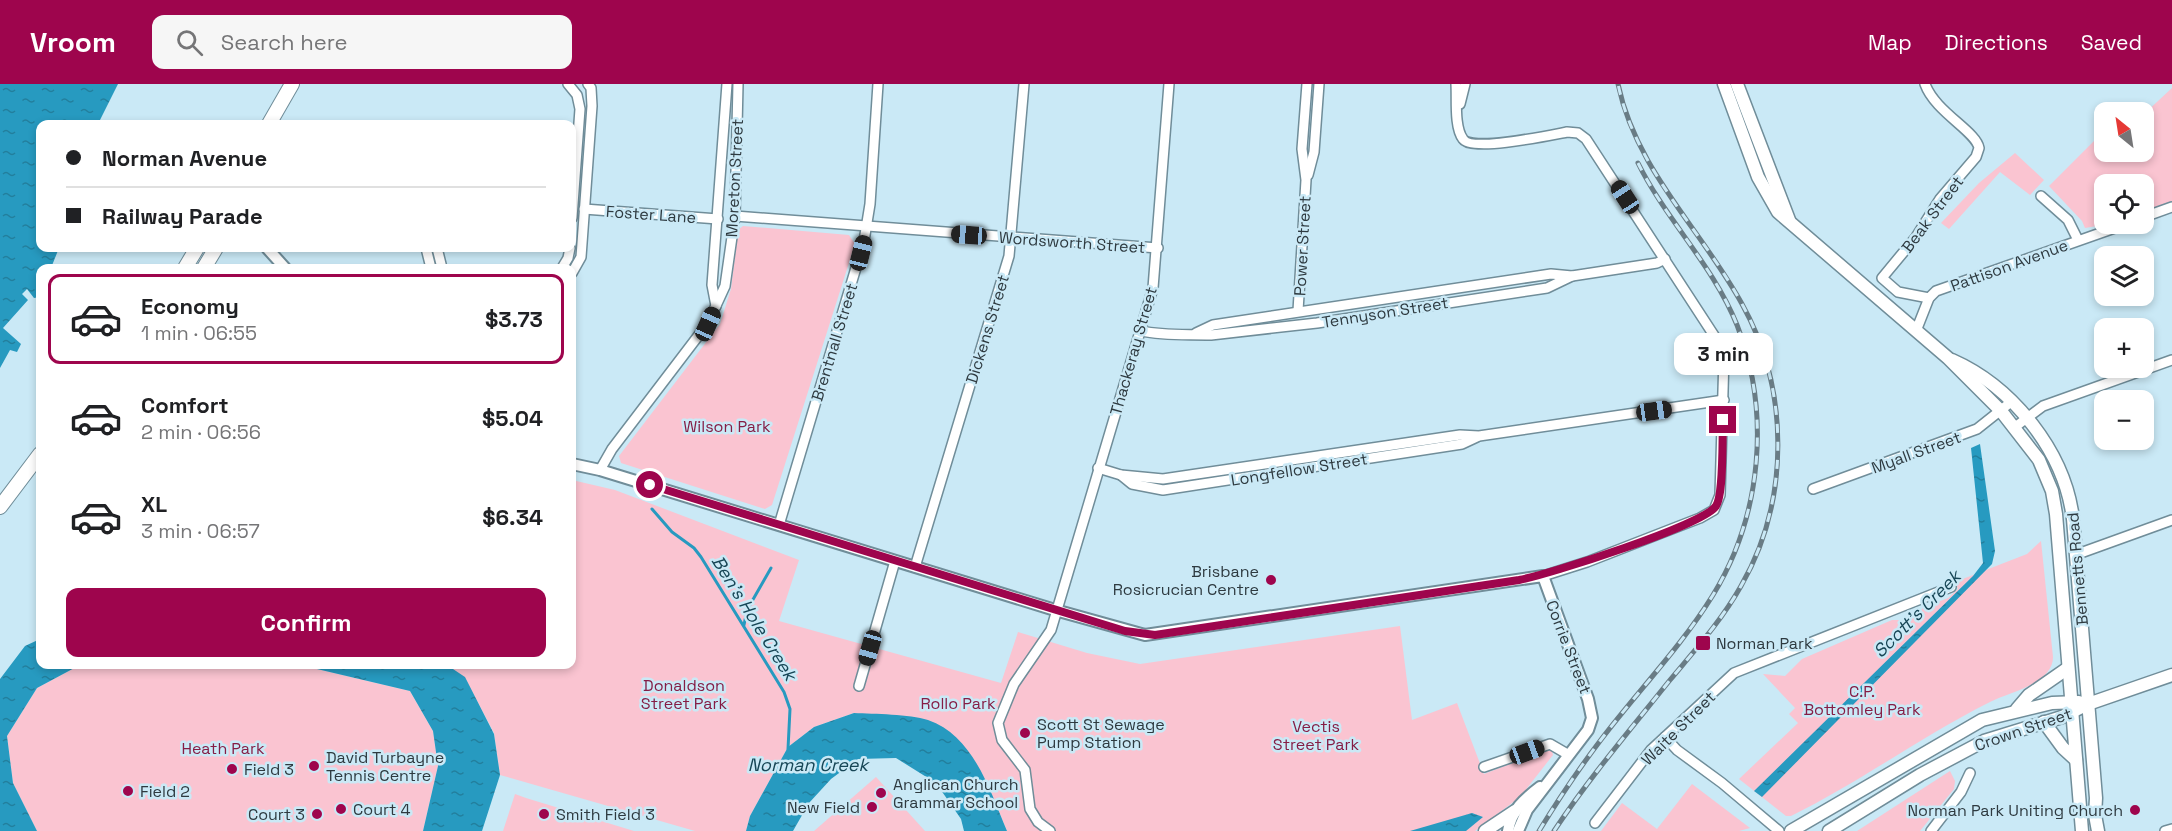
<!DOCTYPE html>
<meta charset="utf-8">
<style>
body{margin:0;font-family:"Space Grotesk",sans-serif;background:#f6f6f6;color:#202124;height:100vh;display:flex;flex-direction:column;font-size:22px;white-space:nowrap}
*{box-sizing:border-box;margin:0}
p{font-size:20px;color:#757577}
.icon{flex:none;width:33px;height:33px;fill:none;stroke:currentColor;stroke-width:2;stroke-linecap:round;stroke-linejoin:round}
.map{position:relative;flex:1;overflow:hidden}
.drawer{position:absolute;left:36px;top:180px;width:540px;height:405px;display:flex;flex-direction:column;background:#fff;border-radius:12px;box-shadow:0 3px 9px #0003}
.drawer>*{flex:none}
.guide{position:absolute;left:36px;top:36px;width:540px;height:132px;border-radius:12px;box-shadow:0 3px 9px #0003;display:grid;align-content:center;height:132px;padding:0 30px;background:#fff}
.needle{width:39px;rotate:330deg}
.buttons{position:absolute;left:2094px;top:18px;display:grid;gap:12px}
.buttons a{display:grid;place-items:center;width:60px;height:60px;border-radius:12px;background:#fff;box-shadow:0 3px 9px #0003;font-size:30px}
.end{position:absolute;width:27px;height:27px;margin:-14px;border:8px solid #9e054d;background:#fff;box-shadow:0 0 0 3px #fff}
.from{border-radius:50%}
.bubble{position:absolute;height:42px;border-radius:12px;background:#fff;box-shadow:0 3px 9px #0003;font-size:20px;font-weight:800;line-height:42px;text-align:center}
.car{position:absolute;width:18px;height:36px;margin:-18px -9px;border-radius:8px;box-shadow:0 0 4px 2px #0007;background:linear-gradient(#222 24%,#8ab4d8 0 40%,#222 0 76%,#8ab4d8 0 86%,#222 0)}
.guide b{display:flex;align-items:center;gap:21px;height:57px;font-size:22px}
.guide b+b{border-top:2px solid #e0e0e0}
.guide i{width:15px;height:15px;background:#202124}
ul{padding:10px 0 0;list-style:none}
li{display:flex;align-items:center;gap:18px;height:90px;margin:0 12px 9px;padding:0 18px;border:3px solid transparent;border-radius:12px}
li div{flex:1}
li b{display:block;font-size:22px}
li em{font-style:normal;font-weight:800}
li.selected{border-color:#9e054d}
li>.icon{width:54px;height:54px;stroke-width:1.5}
.button{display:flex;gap:12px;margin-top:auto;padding:12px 30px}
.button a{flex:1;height:69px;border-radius:12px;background:#9e054d;color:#fff;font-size:24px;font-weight:800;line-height:69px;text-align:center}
header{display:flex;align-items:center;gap:36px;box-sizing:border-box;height:84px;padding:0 30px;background:#9e054d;color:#fff}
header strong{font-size:28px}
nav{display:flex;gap:33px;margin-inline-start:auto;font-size:21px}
.search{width:420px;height:54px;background:#f6f6f6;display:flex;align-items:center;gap:15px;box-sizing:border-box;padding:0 21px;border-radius:12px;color:#757577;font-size:22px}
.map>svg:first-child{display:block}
.green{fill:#fac4d1}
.water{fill:url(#water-ripples)}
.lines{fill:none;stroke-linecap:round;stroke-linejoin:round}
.stream{stroke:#279ac0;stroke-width:3}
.minor-casing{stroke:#708d99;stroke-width:12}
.tertiary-casing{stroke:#708d99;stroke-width:14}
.secondary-casing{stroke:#708d99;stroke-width:15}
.primary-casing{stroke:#708d99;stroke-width:16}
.minor{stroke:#fff;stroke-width:9}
.tertiary{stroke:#fff;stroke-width:10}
.secondary{stroke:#fff;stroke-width:12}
.primary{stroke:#fff;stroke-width:14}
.rail-casing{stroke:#697c85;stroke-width:5}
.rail{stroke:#cae9f6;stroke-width:3;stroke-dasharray:9;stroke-linecap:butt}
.route{stroke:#9e054d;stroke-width:8}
.poi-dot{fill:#9e054d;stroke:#cae9f6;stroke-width:2}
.labels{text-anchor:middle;stroke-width:5;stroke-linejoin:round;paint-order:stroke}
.street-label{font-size:16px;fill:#2e3a40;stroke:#cae9f6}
.park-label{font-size:16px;fill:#851d45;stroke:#cae9f6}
.poi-label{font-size:16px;fill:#2e3a40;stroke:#cae9f6;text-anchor:start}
.water-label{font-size:18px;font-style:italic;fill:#174656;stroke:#cae9f6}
</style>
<header>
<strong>Vroom</strong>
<div class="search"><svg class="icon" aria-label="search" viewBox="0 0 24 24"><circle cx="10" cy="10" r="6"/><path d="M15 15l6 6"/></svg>Search here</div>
<nav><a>Map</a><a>Directions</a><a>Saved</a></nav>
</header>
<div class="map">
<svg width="2172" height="747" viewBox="0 0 2172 747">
<defs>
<pattern id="water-ripples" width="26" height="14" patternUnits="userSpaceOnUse" patternTransform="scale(1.5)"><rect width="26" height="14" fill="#279ac0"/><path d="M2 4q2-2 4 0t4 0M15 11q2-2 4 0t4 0" fill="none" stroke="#227f9d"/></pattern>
</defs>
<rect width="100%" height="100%" fill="#cae9f6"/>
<g class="green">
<polygon points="2172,4 2172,117 2144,127 2144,100 2104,100 2104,140 2109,140 2085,144 2082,137 2049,102 2104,47 2104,68 2144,68 2144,30"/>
<polygon points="2015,69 2044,96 2030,111 2000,88 1949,145 1941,139 1979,99"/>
<polygon points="743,142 849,151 855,160 772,421 765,425 621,379 619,372 720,240 731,205 738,146"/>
<polygon points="572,396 615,406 799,476 779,537 1001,599 1018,548 1087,569 1140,580 1400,542 1412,636 1457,619 1484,690 1546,666 1552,667 1553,671 1520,713 1475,747 1007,747 991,709 854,629 814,643 788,663 750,732 746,747 695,747 500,691 494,649 465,594 447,581 572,580"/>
<path d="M2041,457L2053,573C2053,600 2009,608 1990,618C1922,652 1860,698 1791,732H1786L1739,695L1798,639L1789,630L1795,624L1763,590L1785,592L1802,575L1892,536H1910L1923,524L1948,514L1958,505L1955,498L2027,470Z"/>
<polygon points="80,581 300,581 410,607 433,647 438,682 423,747 37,747 13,699 7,652 37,604"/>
<polygon points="1950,687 1955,697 1954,705 1920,747 1857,747"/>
<polygon points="876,693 925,747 814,747"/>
<polygon points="1692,700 1750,744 1739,747 1601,747 1622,719 1657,745"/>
<polygon points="515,710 526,714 634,747 503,747"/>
</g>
<g class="water">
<polygon points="0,0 118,0 98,40 40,40 40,164 59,164 51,184 40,184 40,213 34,214 27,205 22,210 28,216 3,244 21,260 17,268 10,266 0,284"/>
<polygon points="1980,360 1995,467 1992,480 1762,713 1754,707 1973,492 1983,479 1971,364"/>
<polygon points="40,555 40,580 80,581 37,604 7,652 13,699 37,747 0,747 0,595 25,562"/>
<polygon points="300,581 447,581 465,593 494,650 500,691 482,747 423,747 438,682 433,647 410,607"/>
<path d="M854,629C875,630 909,630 928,636C974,652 990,707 1007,747H964L961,735L936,699L896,674L858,675L831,695L809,719L793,747H746L750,732L788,663L814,643Z"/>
<polygon points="1472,729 1483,733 1466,747 1410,747"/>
</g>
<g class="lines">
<g class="stream">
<polyline points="652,425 672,448 694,464 701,473 784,608 790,625 788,665"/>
<polyline points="744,541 747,526 771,484"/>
</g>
<g class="minor-casing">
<g id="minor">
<polyline points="568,0 577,11 580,25 572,134"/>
<path d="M1456,0C1457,15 1454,43 1463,55C1471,68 1551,51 1567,48L1578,49L1586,55L1715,253L1724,272L1720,411L1714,426L1700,434L1587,478L1543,492"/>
<path d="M1925,0C1935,28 1976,47 1979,64L1976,73L1940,115L1916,153L1882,194L1898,208L1929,214"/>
<polyline points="1460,20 1465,0"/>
<polyline points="1308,91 1314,68 1319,0"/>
<polyline points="2041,112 2068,136 2078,156"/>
<polyline points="584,125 718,135"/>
<polyline points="735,132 1158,164"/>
<polyline points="2144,133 2172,123"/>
<polyline points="426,164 431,184"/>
<polyline points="437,164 442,184"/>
<polyline points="562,184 568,174 570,164"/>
<polyline points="572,189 581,173 592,22 591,4 588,0"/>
<polyline points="716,222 712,201 727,0"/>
<polyline points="1298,227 1306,96 1302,65 1307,0"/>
<path d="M1141,247C1165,252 1187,250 1211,251L1317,239L1547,204L1572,192"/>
<polyline points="1916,247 1929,214 1936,207 2126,140"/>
<polyline points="1196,249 1213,241 1551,190 1572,192 1657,179 1665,175"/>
<polyline points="2015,343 2043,322 2172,276"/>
<polyline points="1098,384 1121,391 1163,395 1460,351 1479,352 1724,316"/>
<polyline points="600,386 612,365 708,239 725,202 735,132 738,0"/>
<polyline points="1121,391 1132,400 1163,406 1462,360 1477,353"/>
<polyline points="1813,405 1977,345 2011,318"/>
<polyline points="779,441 864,157 870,120 878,0"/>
<polyline points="2075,471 2172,436"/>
<polyline points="915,483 1009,172 1024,0"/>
<polyline points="859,602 895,477"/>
<polyline points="1665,653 1677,666 1722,699 1779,747"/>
<polyline points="1484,683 1550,660 1569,671"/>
<polyline points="1595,739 1651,666 1734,589 1951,503"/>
<polyline points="1050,747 1038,738 1030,725 1025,686 1002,656 998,639 1014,600 1051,546 1153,204 1169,0"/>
<polyline points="1931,747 1961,708 1970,689"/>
<polyline points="2165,747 2172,745"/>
</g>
</g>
<g class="tertiary-casing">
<g id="tertiary">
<polyline points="267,164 285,184"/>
<polyline points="572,380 600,386 1055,526 1145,551 1543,492 1588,615 1592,634 1588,646 1527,726 1518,747"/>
<path d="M1508,747C1511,727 1524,715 1540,703"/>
</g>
</g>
<g class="secondary-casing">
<g id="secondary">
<polyline points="1724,0 1758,93 1778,128 1948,274 2001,327 2039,376 2052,407 2056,430 2082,747"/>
<polyline points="1737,0 1789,136"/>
<path d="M1952,276C2013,303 2065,368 2073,435L2096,714L2095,731L2098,747"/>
<polyline points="2017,625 2029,611 2068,584"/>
<polyline points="2044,638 2063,664 2076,676"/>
<polyline points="1485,747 1515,727"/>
<polyline points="1791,747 1982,636 2052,619 2079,618"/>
<polyline points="1829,747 1920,691 1984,657 2062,633 2088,620 2172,591"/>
</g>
</g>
<g class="primary-casing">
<g id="primary">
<polyline points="269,40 292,0"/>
<polyline points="185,184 197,164"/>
<polyline points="204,184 216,164"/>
<polyline points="0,423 40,370"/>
</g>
</g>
<use href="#minor" class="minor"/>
<use href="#tertiary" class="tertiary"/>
<use href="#secondary" class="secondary"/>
<use href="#primary" class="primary"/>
<g class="rail-casing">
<g id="rail">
<path d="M1539,747C1558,716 1578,686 1600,657C1637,608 1681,563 1713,511C1762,431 1771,328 1737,241C1713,181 1666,136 1638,79"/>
<path d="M1554,747C1589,694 1630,646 1670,596C1695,566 1722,536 1741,502C1790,417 1790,306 1742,220C1701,145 1636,86 1618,0"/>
</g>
</g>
<use href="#rail" class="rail"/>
</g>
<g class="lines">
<path class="route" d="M650,401L1125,547L1155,551L1519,496C1547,491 1704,441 1716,422C1724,410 1722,353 1723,336"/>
</g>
<g class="poi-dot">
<circle cx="1271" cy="496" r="6"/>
<rect x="1695" y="551" width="16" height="16" rx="3"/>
<circle cx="1025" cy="649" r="6"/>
<circle cx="314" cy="682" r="6"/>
<circle cx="232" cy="685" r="6"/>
<circle cx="128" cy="707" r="6"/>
<circle cx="881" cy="709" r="6"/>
<circle cx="872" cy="723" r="6"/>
<circle cx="341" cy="725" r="6"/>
<circle cx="2135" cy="726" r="6"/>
<circle cx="317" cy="730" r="6"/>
<circle cx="544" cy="730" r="6"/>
</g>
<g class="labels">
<g class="street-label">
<text transform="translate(734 94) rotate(-87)" y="6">Moreton Street</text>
<text transform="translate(651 130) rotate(4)" y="6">Foster Lane</text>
<text transform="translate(1932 130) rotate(-53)" y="6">Beak Street</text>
<text transform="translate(1072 158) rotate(4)" y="6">Wordsworth Street</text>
<text transform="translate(1302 162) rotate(-87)" y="6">Power Street</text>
<text transform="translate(2009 181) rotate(-20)" y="6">Pattison Avenue</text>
<text transform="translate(1385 228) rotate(-9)" y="6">Tennyson Street</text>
<text transform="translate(987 245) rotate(-73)" y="6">Dickens Street</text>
<text transform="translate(834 258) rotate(-73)" y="6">Brentnall Street</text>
<text transform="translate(1133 267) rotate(-74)" y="6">Thackeray Street</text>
<text transform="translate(1916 368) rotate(-20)" y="6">Myall Street</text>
<text transform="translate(1299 385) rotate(-9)" y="6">Longfellow Street</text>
<text transform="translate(2077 485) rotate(-95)" y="6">Bennetts Road</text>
<text transform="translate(1569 563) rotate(69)" y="6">Corrie Street</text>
<text transform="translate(1678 644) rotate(-45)" y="6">Waite Street</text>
<text transform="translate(2023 645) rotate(-19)" y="6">Crown Street</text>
</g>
<g class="park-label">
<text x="727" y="348">Wilson Park</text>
<text x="684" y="607">Donaldson<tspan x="684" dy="18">Street Park</tspan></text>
<text x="1862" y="613">C.P.<tspan x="1862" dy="18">Bottomley Park</tspan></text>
<text x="958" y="625">Rollo Park</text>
<text x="1316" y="648">Vectis<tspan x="1316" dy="18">Street Park</tspan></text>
<text x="223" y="670">Heath Park</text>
</g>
<g class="poi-label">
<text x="1259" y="493" text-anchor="end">Brisbane<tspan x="1259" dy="18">Rosicrucian Centre</tspan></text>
<text x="1716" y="565">Norman Park</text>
<text x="1037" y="646">Scott St Sewage<tspan x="1037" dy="18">Pump Station</tspan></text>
<text x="326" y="679">David Turbayne<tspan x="326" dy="18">Tennis Centre</tspan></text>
<text x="244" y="691">Field 3</text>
<text x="893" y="706">Anglican Church<tspan x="893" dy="18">Grammar School</tspan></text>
<text x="140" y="713">Field 2</text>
<text x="860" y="729" text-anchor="end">New Field</text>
<text x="353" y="731">Court 4</text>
<text x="2123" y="732" text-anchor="end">Norman Park Uniting Church</text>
<text x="305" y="736" text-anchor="end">Court 3</text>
<text x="556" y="736">Smith Field 3</text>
</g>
<g class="water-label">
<text transform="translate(1917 530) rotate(-45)" y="6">Scott's Creek</text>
<text transform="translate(754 534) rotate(58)" y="6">Ben's Hole Creek</text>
<text x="808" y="687">Norman Creek</text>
</g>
</g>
</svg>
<div class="buttons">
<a><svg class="needle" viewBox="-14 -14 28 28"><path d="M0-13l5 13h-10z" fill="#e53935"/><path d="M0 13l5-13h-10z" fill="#757577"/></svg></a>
<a><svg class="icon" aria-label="locate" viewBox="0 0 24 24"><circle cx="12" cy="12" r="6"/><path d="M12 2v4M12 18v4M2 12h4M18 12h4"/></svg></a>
<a><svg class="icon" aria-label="layers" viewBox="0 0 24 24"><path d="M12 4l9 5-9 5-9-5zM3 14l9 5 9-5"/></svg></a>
<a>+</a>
<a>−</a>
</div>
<i class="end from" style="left:650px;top:401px"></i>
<i class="end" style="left:1723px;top:336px"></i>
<div class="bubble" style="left:1674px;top:249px;width:99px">3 min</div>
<i class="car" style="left:1625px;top:113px;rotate:327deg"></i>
<i class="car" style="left:969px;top:151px;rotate:274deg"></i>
<i class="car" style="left:861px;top:169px;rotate:14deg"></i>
<i class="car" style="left:708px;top:240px;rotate:24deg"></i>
<i class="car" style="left:1654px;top:327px;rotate:82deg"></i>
<i class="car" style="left:870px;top:564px;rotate:196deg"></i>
<i class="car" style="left:1527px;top:668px;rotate:70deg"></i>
<div class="guide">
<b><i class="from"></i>Norman Avenue</b>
<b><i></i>Railway Parade</b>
</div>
<section class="drawer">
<ul>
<li class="selected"><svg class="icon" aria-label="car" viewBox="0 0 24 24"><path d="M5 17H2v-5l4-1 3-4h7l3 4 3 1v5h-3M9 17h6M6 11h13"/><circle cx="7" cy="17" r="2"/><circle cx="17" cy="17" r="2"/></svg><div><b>Economy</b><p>1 min · 06:55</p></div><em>$3.73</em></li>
<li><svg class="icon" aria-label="car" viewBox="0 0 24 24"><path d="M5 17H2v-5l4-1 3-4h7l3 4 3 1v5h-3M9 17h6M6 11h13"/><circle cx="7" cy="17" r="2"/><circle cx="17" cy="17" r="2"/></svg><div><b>Comfort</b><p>2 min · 06:56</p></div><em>$5.04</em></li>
<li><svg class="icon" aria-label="car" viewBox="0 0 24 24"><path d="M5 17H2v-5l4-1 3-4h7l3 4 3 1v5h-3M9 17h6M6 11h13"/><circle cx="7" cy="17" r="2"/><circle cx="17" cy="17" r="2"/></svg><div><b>XL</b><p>3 min · 06:57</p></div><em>$6.34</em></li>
</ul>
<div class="button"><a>Confirm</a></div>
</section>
</div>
